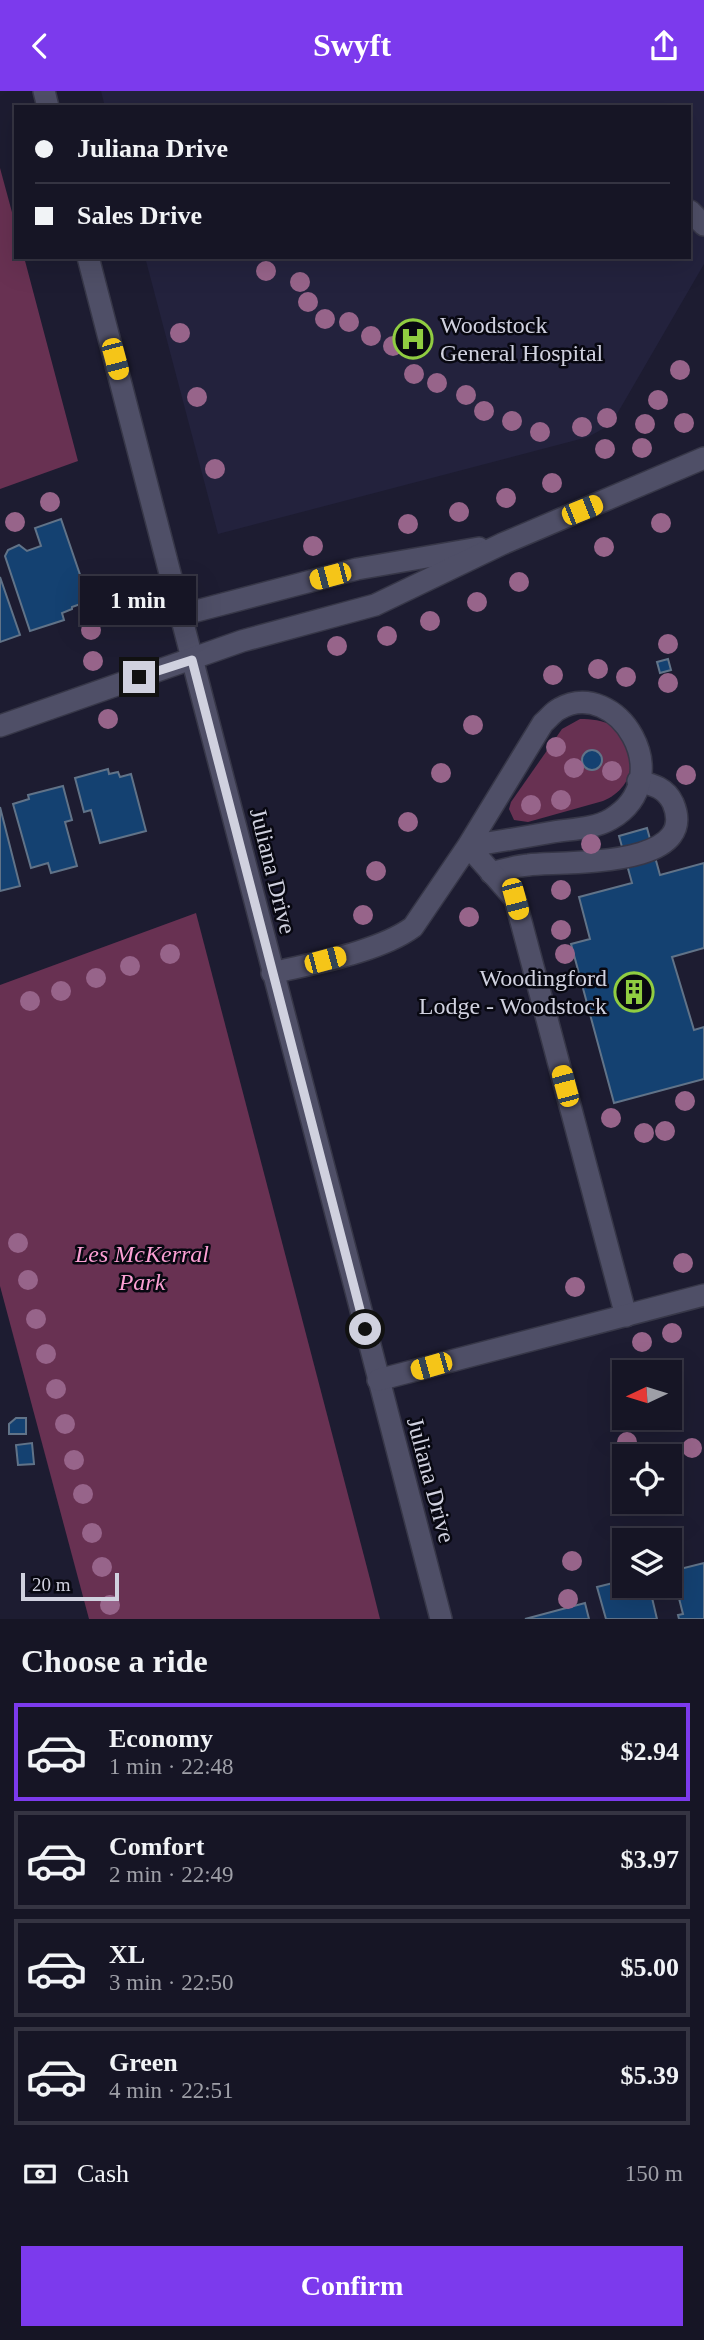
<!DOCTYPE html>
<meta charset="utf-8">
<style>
body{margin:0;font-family:"Times New Roman",serif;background:#232232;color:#f1f3f6;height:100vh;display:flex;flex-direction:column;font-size:26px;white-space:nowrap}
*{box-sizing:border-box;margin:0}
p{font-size:23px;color:#9e9fa7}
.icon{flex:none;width:38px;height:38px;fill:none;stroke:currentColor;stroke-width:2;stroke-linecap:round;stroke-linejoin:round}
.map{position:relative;height:1528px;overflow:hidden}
.details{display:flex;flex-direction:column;background:#161525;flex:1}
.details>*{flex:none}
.guide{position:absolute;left:14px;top:14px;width:677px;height:154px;border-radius:0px;box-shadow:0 7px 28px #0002,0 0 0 2px #353442;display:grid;align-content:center;height:154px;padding:0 21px;background:#161525}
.needle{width:46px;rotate:266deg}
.tools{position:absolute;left:612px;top:1269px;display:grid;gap:14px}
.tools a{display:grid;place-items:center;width:70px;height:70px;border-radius:0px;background:#161525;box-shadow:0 7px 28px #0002,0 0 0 2px #353442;font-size:35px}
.scale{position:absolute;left:21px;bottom:18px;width:98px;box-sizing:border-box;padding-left:7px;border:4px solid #d0d1df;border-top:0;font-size:19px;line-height:24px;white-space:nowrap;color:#d0d1df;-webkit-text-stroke:5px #080811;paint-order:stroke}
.end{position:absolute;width:32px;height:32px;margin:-16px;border:9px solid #d0d1df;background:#111;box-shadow:0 0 0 4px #111}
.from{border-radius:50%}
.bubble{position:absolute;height:49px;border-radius:0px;background:#161525;box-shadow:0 7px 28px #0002,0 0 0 2px #353442;font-size:23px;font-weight:800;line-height:49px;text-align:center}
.car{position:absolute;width:21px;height:42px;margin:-21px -10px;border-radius:9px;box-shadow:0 0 5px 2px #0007;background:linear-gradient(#f5c518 24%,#345 0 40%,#f5c518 0 76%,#345 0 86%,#f5c518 0)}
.guide b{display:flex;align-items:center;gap:24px;height:66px;font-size:26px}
.guide b+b{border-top:2px solid #353442}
.guide i{width:18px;height:18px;background:#f1f3f6}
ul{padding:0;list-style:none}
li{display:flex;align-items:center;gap:21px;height:98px;margin:0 14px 10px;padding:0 7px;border:4px solid #353442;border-radius:0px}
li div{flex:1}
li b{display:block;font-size:26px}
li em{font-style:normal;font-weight:800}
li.active{border-color:#7c3aed}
li>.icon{width:63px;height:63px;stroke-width:1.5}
h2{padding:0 21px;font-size:32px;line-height:84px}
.pay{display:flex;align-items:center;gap:18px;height:77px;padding:0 21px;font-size:26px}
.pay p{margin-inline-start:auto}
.cta{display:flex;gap:14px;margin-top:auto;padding:14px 21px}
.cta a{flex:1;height:80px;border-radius:0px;background:#7c3aed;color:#fff;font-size:28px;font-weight:800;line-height:80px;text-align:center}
header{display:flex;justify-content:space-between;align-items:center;height:91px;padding:0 21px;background:#7c3aed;color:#fff;font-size:32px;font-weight:800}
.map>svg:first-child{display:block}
.built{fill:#23223d}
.green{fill:#683152}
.building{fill:#144171;stroke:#617388;stroke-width:2}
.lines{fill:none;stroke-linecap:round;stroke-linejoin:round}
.minor-casing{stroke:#373748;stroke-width:24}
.minor{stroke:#4f4f67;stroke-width:21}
.tree{fill:#97648a}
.route{stroke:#d0d1df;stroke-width:9}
.labels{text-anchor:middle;stroke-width:5;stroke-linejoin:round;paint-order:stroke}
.poi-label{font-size:24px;fill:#d0d1df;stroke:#080811;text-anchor:start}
.street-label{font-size:24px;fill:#d0d1df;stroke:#080811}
.park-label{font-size:24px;font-style:italic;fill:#fb9fd3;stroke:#080811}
</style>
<header><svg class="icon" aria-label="back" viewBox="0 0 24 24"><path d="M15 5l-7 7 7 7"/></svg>Swyft<svg class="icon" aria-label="share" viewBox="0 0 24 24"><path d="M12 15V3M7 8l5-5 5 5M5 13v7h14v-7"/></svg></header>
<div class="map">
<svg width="704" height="1528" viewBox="0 0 704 1528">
<rect width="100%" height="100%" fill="#1d1c31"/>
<polygon class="built" points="101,0 704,0 704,173 617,323 606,336 599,340 588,346 218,443 145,166 690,166 690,16 105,16"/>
<g class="green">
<polygon points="0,77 16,136 16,166 24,166 78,370 0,398"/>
<path d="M580,628C591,628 603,629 613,635C619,639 623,646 626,652C638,676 627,700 603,710L528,731L514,729L509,718L511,711L562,638Z"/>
<polygon points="196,822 370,1488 380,1528 89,1528 0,1195 0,894"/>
</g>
<g class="building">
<polygon points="61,428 89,510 72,516 72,518 62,522 64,529 30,540 5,465 8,459 19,454 27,460 41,455 35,437"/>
<polygon points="0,486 20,544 0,551"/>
<polygon points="668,568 671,579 660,582 657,571"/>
<circle cx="592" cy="669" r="10"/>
<polygon points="108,678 109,683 118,681 120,686 131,683 146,740 100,752 91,719 84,721 75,687"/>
<polygon points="63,695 72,729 65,731 77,775 51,782 48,772 31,777 13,713 29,708 28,704"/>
<polygon points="0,716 20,795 0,800"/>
<polygon points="647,737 660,784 704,772 704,857 672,866 694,939 704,936 704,988 614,1012 571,853 590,848 579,806 632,792 619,745"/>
<polygon points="16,1327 26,1327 26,1343 9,1343 9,1333"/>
<polygon points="32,1352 34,1373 18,1374 16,1354"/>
<polygon points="647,1444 648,1449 627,1449"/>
<polygon points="704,1472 704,1528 679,1528 678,1524 683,1523 672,1480"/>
<polygon points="625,1489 625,1494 649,1494 657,1528 606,1528 597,1496"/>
<polygon points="585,1512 589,1528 525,1528"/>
</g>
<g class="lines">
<g class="minor-casing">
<g id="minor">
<polyline points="44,0 48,16"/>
<polyline points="690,120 704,134"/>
<polyline points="88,166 441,1528"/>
<polyline points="181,524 357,478 479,457"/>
<polyline points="0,635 242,550 375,514 502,453 704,367"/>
<path d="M491,782C503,779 516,775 528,774C564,770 701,778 673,712C666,697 654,694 638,690"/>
<path d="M272,882C314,872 379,861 413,836L468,755C496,751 525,746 553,741C572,738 594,738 611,728C680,687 617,585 559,618C553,621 548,628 543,632L468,755L515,808L626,1225"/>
<polyline points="378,1289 704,1204"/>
</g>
</g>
<use href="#minor" class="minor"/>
</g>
<g class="tree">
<circle cx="266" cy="180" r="10"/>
<circle cx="300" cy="191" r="10"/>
<circle cx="308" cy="211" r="10"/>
<circle cx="325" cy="228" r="10"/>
<circle cx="349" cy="231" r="10"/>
<circle cx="180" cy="242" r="10"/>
<circle cx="371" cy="245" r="10"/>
<circle cx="393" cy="255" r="10"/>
<circle cx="680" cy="279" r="10"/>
<circle cx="414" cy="283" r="10"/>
<circle cx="437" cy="292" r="10"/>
<circle cx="466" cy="304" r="10"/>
<circle cx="197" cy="306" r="10"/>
<circle cx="658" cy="309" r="10"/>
<circle cx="484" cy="320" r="10"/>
<circle cx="607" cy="327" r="10"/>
<circle cx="512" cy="330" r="10"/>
<circle cx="684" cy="332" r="10"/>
<circle cx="645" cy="333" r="10"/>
<circle cx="582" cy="336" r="10"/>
<circle cx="540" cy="341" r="10"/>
<circle cx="642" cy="357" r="10"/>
<circle cx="605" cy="358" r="10"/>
<circle cx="215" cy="378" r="10"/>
<circle cx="552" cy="392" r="10"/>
<circle cx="506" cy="407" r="10"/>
<circle cx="50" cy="411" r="10"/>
<circle cx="459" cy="421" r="10"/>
<circle cx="15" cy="431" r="10"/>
<circle cx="661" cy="432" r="10"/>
<circle cx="408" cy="433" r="10"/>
<circle cx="313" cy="455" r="10"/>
<circle cx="604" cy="456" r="10"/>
<circle cx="519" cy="491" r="10"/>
<circle cx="477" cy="511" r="10"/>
<circle cx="430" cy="530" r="10"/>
<circle cx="91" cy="539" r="10"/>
<circle cx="387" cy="545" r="10"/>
<circle cx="668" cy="553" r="10"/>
<circle cx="337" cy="555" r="10"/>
<circle cx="93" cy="570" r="10"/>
<circle cx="598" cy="578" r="10"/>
<circle cx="553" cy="584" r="10"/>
<circle cx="626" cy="586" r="10"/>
<circle cx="668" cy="592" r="10"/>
<circle cx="108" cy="628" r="10"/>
<circle cx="473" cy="634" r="10"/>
<circle cx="556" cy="656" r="10"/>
<circle cx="574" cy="677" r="10"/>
<circle cx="612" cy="680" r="10"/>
<circle cx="441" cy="682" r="10"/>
<circle cx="686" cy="684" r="10"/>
<circle cx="561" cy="709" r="10"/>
<circle cx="531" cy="714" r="10"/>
<circle cx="408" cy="731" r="10"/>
<circle cx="591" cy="753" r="10"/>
<circle cx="376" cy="780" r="10"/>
<circle cx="561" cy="799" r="10"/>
<circle cx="363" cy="824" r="10"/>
<circle cx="469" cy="826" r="10"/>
<circle cx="561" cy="839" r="10"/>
<circle cx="170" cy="863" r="10"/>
<circle cx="565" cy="863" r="10"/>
<circle cx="130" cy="875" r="10"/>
<circle cx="96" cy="887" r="10"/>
<circle cx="61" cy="900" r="10"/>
<circle cx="30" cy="910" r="10"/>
<circle cx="685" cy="1010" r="10"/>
<circle cx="611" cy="1027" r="10"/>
<circle cx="665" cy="1040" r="10"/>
<circle cx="644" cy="1042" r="10"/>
<circle cx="18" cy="1152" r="10"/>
<circle cx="683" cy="1172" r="10"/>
<circle cx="28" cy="1189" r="10"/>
<circle cx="575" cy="1196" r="10"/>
<circle cx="36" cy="1228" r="10"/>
<circle cx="672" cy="1242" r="10"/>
<circle cx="642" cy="1251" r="10"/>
<circle cx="46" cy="1263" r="10"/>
<circle cx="56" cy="1298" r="10"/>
<circle cx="65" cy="1333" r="10"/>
<circle cx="627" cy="1351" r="10"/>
<circle cx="692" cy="1357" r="10"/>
<circle cx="74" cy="1369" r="10"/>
<circle cx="83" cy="1403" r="10"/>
<circle cx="92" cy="1442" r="10"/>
<circle cx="572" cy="1470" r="10"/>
<circle cx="102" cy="1476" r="10"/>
<circle cx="568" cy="1508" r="10"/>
<circle cx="110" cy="1514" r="10"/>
</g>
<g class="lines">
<polyline class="route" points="139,586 192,569 365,1238"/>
</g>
<defs>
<g id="hospital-ring" transform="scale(2.0125)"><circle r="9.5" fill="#080811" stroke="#90cd41" stroke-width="1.5"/><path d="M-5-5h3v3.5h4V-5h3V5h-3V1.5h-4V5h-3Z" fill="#90cd41"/></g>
<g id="building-ring" transform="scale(2.0125)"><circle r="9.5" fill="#080811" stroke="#90cd41" stroke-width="1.5"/><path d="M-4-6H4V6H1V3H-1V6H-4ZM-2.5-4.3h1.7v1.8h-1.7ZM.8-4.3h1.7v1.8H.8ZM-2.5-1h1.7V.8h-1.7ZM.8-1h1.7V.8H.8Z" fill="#90cd41"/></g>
</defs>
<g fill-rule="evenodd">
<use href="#hospital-ring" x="413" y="248"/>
<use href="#building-ring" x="634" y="901"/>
</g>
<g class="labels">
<g class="poi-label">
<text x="440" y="242">Woodstock<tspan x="440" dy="28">General Hospital</tspan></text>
<text x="607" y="895" text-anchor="end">Woodingford<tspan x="607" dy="28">Lodge - Woodstock</tspan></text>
</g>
<g class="street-label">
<text transform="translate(273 780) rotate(76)" y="8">Juliana Drive</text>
<text transform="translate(431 1389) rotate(75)" y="8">Juliana Drive</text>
</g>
<g class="park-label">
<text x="142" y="1171">Les McKerral<tspan x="142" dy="28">Park</tspan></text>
</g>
</g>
</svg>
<div class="tools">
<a><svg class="needle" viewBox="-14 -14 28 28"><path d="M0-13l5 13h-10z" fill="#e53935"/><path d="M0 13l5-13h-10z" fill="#9e9fa7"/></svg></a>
<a><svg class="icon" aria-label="locate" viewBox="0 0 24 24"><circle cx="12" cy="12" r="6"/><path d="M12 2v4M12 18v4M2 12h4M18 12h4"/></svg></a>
<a><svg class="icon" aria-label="layers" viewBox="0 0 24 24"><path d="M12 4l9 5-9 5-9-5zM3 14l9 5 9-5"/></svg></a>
</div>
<div class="scale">20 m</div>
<i class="end from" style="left:365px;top:1238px"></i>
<i class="end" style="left:139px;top:586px"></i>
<div class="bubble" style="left:80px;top:485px;width:116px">1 min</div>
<i class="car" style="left:115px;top:268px;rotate:165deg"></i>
<i class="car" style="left:582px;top:419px;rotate:68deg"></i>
<i class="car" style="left:330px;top:485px;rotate:255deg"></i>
<i class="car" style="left:515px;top:808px;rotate:165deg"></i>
<i class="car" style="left:325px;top:869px;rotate:75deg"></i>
<i class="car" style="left:565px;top:995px;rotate:345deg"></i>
<i class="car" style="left:431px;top:1275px;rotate:254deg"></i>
<div class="guide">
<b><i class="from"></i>Juliana Drive</b>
<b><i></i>Sales Drive</b>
</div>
</div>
<section class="details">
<h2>Choose a ride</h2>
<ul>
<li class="active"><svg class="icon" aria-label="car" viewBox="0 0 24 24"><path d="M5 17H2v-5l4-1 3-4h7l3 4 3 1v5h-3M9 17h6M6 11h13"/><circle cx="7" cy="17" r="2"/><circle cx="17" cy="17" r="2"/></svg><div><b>Economy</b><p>1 min · 22:48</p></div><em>$2.94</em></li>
<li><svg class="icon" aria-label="car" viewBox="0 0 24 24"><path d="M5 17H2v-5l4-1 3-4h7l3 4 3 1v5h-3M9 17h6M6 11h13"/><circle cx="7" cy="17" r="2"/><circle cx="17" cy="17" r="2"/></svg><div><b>Comfort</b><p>2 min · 22:49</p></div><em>$3.97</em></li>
<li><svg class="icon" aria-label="car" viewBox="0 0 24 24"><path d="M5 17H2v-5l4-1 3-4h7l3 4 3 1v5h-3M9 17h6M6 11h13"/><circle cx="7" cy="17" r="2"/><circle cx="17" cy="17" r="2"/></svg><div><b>XL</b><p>3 min · 22:50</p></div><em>$5.00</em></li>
<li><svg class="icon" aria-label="car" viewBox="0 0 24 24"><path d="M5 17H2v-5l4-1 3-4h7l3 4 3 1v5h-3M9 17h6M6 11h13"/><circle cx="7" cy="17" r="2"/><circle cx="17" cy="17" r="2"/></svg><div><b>Green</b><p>4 min · 22:51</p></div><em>$5.39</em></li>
</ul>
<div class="pay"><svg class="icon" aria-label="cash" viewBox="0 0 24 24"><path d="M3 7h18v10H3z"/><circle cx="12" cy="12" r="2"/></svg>Cash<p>150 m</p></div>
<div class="cta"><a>Confirm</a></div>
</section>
